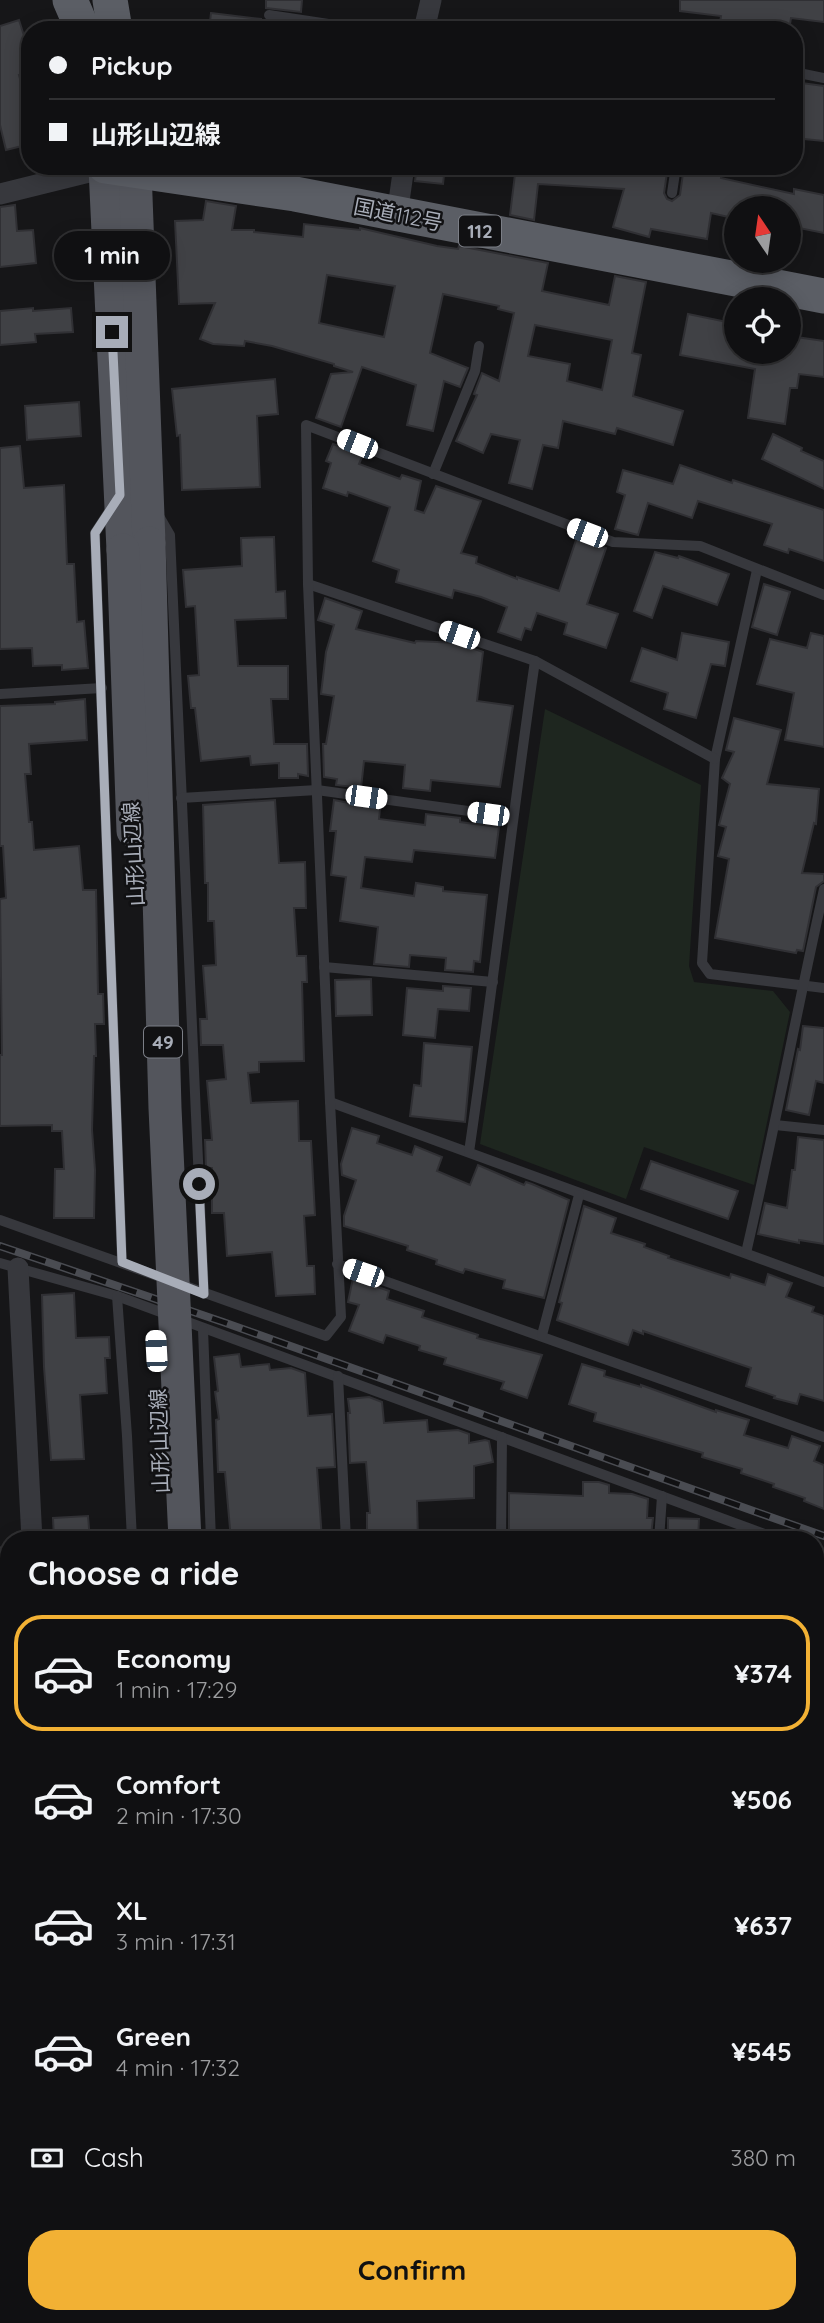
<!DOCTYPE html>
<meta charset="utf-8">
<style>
body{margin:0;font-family:Quicksand,"Noto Sans JP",sans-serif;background:#1e1e20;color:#f1f3f6;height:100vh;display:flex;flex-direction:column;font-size:26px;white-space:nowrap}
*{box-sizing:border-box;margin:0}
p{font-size:23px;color:#9c9d9f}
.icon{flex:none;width:38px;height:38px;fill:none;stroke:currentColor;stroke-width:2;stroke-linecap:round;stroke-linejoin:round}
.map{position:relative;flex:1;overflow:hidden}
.panel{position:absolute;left:0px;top:1531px;width:824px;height:793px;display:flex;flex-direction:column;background:#101012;border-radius:28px 28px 0 0;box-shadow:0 4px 18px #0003,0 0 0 2px #303032}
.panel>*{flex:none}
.hud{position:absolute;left:21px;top:21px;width:782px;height:154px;border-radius:28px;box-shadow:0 4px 18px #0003,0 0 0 2px #303032;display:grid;align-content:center;height:154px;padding:0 28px;background:#101012}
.needle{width:46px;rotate:347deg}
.fabs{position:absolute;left:724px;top:196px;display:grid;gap:14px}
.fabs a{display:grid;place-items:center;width:77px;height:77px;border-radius:50%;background:#101012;box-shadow:0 4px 18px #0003,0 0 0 2px #303032;font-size:35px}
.end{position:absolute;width:32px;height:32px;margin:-16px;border:9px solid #a8adb8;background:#111;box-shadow:0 0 0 4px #111}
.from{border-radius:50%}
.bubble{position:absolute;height:49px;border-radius:24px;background:#101012;box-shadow:0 4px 18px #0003,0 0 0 2px #303032;font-size:23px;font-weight:800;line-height:49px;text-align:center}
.car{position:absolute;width:21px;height:42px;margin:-21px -10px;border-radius:9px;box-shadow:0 0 5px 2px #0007;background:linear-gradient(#fff 24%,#345 0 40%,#fff 0 76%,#345 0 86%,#fff 0)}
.hud b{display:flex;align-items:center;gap:24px;height:66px;font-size:26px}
.hud b+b{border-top:2px solid #303032}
.hud i{width:18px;height:18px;background:#f1f3f6}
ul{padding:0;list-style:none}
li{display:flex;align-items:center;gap:21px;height:116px;margin:0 14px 10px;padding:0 14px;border:4px solid transparent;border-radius:28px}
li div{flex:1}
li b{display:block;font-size:26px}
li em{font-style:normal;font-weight:800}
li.on{border-color:#f2b134}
li>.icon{width:63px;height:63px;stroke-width:1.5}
h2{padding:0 28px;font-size:32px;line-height:84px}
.pay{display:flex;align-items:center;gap:18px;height:77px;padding:0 28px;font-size:26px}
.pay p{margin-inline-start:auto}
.button{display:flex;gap:14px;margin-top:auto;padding:14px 28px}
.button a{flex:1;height:80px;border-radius:28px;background:#f2b134;color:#111;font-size:28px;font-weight:800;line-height:80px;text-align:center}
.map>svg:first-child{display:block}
.green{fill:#1e261f}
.building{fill:#404145;stroke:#303034;stroke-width:2;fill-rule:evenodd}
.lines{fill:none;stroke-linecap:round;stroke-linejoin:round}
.service{stroke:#37383d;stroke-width:10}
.minor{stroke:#37383d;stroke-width:21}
.primary{stroke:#53555c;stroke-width:33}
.trunk{stroke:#5b5e65;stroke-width:35}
.rail-casing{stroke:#4a4c52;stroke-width:8}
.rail{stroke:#111113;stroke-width:5;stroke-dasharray:16;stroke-linecap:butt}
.primary-bridge{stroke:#53555c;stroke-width:33}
.route{stroke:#a8adb8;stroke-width:9}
.labels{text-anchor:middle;stroke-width:5;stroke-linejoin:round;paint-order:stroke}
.shield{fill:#111113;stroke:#7b7e86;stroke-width:2}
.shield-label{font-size:19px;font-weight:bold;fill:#a8adb8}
.street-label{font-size:21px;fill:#a8adb8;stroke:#111113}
</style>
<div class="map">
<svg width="824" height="2323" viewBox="0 0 824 2323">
<rect width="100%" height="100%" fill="#161618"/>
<polygon class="green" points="545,709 701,785 689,966 694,982 773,991 790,1012 754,1185 644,1147 626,1199 480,1144"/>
<g class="building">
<polygon points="266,0 302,0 301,12 266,8"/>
<polygon points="680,0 824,0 824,22 791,18 789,30 755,30 755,27 720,23 721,16 680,11"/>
<polygon points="211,13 261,19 260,30 209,30"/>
<polygon points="19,20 26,42 30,41 30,72 19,75 30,117 30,144 6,150 0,125 0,26"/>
<polygon points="794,82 824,86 824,141 794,138"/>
<polygon points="417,166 445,166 443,184 415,181"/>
<polygon points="516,166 668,166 664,193 667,199 672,201 680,195 684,166 723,166 721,178 794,194 794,189 824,195 824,233 789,226 789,208 737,208 737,219 711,213 707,239 651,229 649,237 613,227 624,189 538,184 534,220 510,215"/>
<path d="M206,201L236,206L232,230H254V232L303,237L304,224L360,230V228L437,246L458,249L459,246L548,263L542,291L609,305L615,276L646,282L632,353L641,355L633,396L683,411L673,445L617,428L615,434L563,421L558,448L543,445L532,489L509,483L520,440L491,434L483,453L456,441L477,395L474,394L482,373L499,381L514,313L498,309L499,306L443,294L430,353L468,368L460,387L444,381L433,431L407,425L416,385L362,367L341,427L316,418L331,374L353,372L334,366V364L272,346L245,341L244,346L213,344L200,339L215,303L179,304L175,221L203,220ZM327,275L395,286L384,337L319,323ZM535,325L612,340L602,390L567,381L570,364L528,356Z"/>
<polygon points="15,205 17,231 33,230 36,263 0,267 0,207"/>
<polygon points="33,308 33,311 71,308 73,332 35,334 36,342 0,345 0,311"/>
<polygon points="688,314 737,324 737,352 789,352 789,336 824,341 824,377 799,374 797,388 790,388 785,424 748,418 755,369 680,355"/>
<polygon points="275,379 278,414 257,416 260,487 182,490 180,435 177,436 172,389"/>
<polygon points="79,402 81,436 27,440 25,406"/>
<polygon points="773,434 802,448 801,451 824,461 824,489 762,459"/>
<polygon points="333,444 363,455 359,464 400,479 402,475 421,481 415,510 424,513 436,486 481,501 461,553 477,557 476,563 517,579 517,577 559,591 577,537 606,548 587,604 618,614 606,648 564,634 567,623 537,613 531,630 525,628 521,640 498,632 507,607 481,597 454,590 452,598 396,582 399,570 373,561 390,507 348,492 347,496 323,488 331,463 326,461"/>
<polygon points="20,446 24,488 64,485 67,564 74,564 77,622 84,621 88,668 62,670 62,665 33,666 32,648 0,649 0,448"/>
<polygon points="680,465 732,483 733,480 824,510 824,561 789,549 788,553 764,545 772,524 698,501 692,518 648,503 638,535 615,529 625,495 617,492 623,470 673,484"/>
<polygon points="274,537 276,592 285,591 286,618 235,620 238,666 288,666 288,699 271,699 274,744 307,744 308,776 298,774 298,778 279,778 279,763 251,765 250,756 201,761 195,708 191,708 188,676 199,675 195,606 186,607 183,570 242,566 241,538"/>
<polygon points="655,552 678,558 679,556 729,574 717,605 663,586 652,618 634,611"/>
<polygon points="764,584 790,592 777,635 752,627"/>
<polygon points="325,598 362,611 356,629 415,643 416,641 458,643 483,652 477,701 513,706 500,787 431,780 430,791 403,788 405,765 364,761 361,788 336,785 337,779 324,777 323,744 326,744 334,696 321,694 326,652 334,625 318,620"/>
<polygon points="682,633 729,642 725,666 711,664 696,718 664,709 668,693 631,681 642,648 677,660"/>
<polygon points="811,633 824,636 824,747 785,740 794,693 757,684 770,639 807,648"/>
<polygon points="85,699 87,740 29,744 31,774 25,774 29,822 32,822 34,850 79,846 83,890 96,890 98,994 103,994 104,1024 95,1024 96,1056 94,1056 92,1130 95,1170 94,1218 54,1218 55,1169 64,1169 62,1131 52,1131 52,1125 0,1126 0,1055 2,1055 0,899 6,898 3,846 0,846 0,706 55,704 55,702"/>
<polygon points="734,718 781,730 767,784 819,789 816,824 814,823 802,873 824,874 824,881 816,887 803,951 797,950 796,953 715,938 729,859 718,856 726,827 719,825 730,784 722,778 734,752 726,750"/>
<polygon points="275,800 279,863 305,862 306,908 294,908 297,956 306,956 307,982 302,982 304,1061 259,1062 259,1072 248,1073 251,1103 298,1101 299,1141 311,1141 315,1215 304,1216 307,1266 314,1266 315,1294 276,1296 272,1252 227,1256 224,1213 212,1213 212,1168 206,1168 205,1140 212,1140 207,1081 226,1079 223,1045 201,1045 200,1019 207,1019 203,966 216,965 214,921 208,921 208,883 205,883 203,805"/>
<polygon points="334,800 380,809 379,819 425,825 426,814 460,818 460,822 499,827 495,858 414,850 412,862 365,857 361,888 414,896 416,883 443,887 443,891 487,895 480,962 474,961 473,972 445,970 446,958 410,955 409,967 374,964 378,927 340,921 346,877 331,875 336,831 330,831"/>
<polygon points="371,979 372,1015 336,1016 335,980"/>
<polygon points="443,986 471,988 469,1011 438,1009 435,1038 403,1035 407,988 443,991"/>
<polygon points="803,1026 824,1028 824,1083 816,1081 809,1115 786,1110 798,1049 800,1050"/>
<polygon points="424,1043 472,1047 465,1122 410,1116 414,1085 421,1086"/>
<polygon points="352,1128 379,1136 377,1143 412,1155 415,1146 442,1157 437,1171 470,1185 478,1165 524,1185 526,1182 532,1184 569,1200 544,1298 503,1288 505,1280 465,1269 463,1273 436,1264 437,1260 407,1250 408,1246 344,1226 344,1216 356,1180 342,1175 341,1164"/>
<polygon points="798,1137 824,1140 824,1244 799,1240 799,1243 758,1234 765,1203 787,1208 792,1170 795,1170"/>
<polygon points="651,1161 738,1191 728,1219 641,1189"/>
<polygon points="584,1206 616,1218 611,1233 645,1244 644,1247 669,1256 668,1258 730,1278 731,1274 765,1285 768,1274 792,1283 786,1297 814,1307 812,1312 824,1316 824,1401 800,1394 797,1404 774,1398 775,1396 746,1386 751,1368 643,1331 643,1334 633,1330 628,1345 557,1320 562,1303 559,1302"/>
<polygon points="353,1278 389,1291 387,1299 424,1311 422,1317 478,1335 477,1338 542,1355 527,1398 501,1389 504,1382 444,1364 446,1358 419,1350 420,1346 386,1335 383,1343 349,1331 359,1305 348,1302"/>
<polygon points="74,1293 76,1338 109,1337 110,1358 105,1358 107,1393 80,1395 84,1459 51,1460 44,1367 42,1295"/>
<polygon points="239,1354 241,1367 269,1364 270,1370 291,1368 305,1373 308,1416 332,1414 335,1467 317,1468 322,1540 231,1540 225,1472 218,1472 216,1420 219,1419 215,1392 218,1391 214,1357"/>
<polygon points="582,1364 605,1371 604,1376 641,1387 641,1385 716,1412 716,1410 749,1420 744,1435 788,1448 792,1436 820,1446 814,1461 824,1465 824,1509 804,1501 805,1498 773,1487 774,1484 741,1473 742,1469 702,1457 703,1453 594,1421 596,1413 569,1404"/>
<polygon points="369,1397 382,1402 384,1423 427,1420 428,1432 458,1430 469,1434 469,1443 485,1440 489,1441 493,1462 474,1466 474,1498 417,1501 418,1540 367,1540 367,1513 370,1513 366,1462 350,1463 348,1413 350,1413 348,1399"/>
<polygon points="583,1482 599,1482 609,1485 609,1493 632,1494 648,1499 647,1518 653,1518 651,1536 584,1534 583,1530 509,1531 509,1493 583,1496"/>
<polygon points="88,1516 90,1540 54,1540 53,1518"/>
<polygon points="668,1518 699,1519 698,1540 668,1540"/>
</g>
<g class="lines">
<g class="service">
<polyline points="269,15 368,30"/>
<polyline points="794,72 824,78"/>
<polyline points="672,193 676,166"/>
<polyline points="433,474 475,371 479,346"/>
<polyline points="112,507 95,533 122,1262"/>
<polyline points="159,516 170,535 204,1294"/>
<polyline points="757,570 715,759 702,963 710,974 824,988"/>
<polyline points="308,584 535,661 715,759"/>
<polyline points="0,694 102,688"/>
<polyline points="181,798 317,790 512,817"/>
<polyline points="324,967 493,982"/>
<polyline points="330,1102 824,1282"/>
<polyline points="775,1125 824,1130"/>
<path d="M469,1152C493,989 511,825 535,661"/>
<polyline points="0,1220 326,1336 341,1317 330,1102 308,584 306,425 613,542 700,546 824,595"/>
<path d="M746,1253C774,1132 797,1010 824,889"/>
<polyline points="0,1263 117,1296 781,1540"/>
<polyline points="337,1264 824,1437"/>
<polyline points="117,1296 127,1436 132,1540"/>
<polyline points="203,1329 211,1540"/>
<polyline points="542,1335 579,1195"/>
<polyline points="338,1376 346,1540"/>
<polyline points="501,1540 502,1437"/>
<polyline points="659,1540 662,1496"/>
<polyline points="816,1552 824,1555"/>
<polyline points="816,1799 824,1799"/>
<polyline points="816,1940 824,1940"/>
<polyline points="816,2237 824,2238"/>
<polyline points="377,2315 377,2323"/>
<polyline points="612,2323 612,2315"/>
</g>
<g class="minor">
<polyline points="424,30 431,0"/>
<polyline points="0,194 105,168"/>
<polyline points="397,215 404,166"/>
<polyline points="18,1268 32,1540"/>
<polyline points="0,1557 9,1558"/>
<polyline points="816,2088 824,2089"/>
<polyline points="0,2221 9,2222"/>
<polyline points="58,2315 58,2323"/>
</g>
<g class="primary">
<polyline points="105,168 123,550"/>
<polyline points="135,170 149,543"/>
<polyline points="214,2315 215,2323"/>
</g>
<g class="trunk">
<polyline points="70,0 83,30"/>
<polyline points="110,0 115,30"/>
<polyline points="105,166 295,194 824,296"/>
</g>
<g class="rail-casing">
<polyline id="rail" points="0,1246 223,1322 824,1536"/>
</g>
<use href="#rail" class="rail"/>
<g class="primary-bridge">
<polyline points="149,543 165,1108 185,1540"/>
<polyline points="123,550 133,831"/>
</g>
</g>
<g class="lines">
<polyline class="route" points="112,332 120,495 95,533 122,1262 204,1294 199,1184"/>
</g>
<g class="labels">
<g class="shield">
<rect x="459" y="215.5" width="42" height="31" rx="5"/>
<rect x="144" y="1026.5" width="38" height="31" rx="5"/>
</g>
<g class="shield-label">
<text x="480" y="238">112</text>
<text x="163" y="1049">49</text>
</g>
<g class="street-label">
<text transform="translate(398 215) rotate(11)" y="7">国道112号</text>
<text transform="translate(134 854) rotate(-93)" y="7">山形山辺線</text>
<text transform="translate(160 1441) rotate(-92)" y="7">山形山辺線</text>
</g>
</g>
</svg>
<div class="fabs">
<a><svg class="needle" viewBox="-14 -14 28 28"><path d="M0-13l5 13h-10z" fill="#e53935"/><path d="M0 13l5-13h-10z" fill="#9c9d9f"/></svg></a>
<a><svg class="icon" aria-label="locate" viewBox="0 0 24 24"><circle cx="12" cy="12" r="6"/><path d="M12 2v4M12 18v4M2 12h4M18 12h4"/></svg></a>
</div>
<i class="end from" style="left:199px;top:1184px"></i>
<i class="end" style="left:112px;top:332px"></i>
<div class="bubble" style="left:54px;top:231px;width:116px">1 min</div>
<i class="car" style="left:357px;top:444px;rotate:292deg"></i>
<i class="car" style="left:587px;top:533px;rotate:291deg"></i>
<i class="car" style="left:459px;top:635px;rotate:289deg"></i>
<i class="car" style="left:366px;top:797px;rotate:98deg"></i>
<i class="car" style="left:488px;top:814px;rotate:278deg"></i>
<i class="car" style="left:363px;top:1273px;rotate:289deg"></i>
<i class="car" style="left:156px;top:1351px;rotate:357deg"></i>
<div class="hud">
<b><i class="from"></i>Pickup</b>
<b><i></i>山形山辺線</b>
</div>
<section class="panel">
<h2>Choose a ride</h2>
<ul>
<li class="on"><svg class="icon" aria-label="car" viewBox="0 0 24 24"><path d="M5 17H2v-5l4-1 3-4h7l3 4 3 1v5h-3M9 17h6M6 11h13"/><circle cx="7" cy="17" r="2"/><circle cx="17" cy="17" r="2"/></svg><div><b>Economy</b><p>1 min · 17:29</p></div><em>¥374</em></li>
<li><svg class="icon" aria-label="car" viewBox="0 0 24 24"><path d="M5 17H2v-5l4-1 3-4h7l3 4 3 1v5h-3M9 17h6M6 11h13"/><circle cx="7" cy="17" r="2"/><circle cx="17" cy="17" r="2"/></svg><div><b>Comfort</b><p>2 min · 17:30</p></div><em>¥506</em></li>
<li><svg class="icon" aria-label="car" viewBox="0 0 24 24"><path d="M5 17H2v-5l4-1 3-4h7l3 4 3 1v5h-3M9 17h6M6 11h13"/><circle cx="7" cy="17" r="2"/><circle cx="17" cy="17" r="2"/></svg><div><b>XL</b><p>3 min · 17:31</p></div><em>¥637</em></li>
<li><svg class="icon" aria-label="car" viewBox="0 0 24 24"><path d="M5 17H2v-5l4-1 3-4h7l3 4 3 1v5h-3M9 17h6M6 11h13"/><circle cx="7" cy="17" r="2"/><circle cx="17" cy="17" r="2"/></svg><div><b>Green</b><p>4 min · 17:32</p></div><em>¥545</em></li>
</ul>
<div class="pay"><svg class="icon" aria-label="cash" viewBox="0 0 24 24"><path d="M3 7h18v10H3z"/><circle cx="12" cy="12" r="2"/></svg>Cash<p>380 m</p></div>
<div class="button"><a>Confirm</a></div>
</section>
</div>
